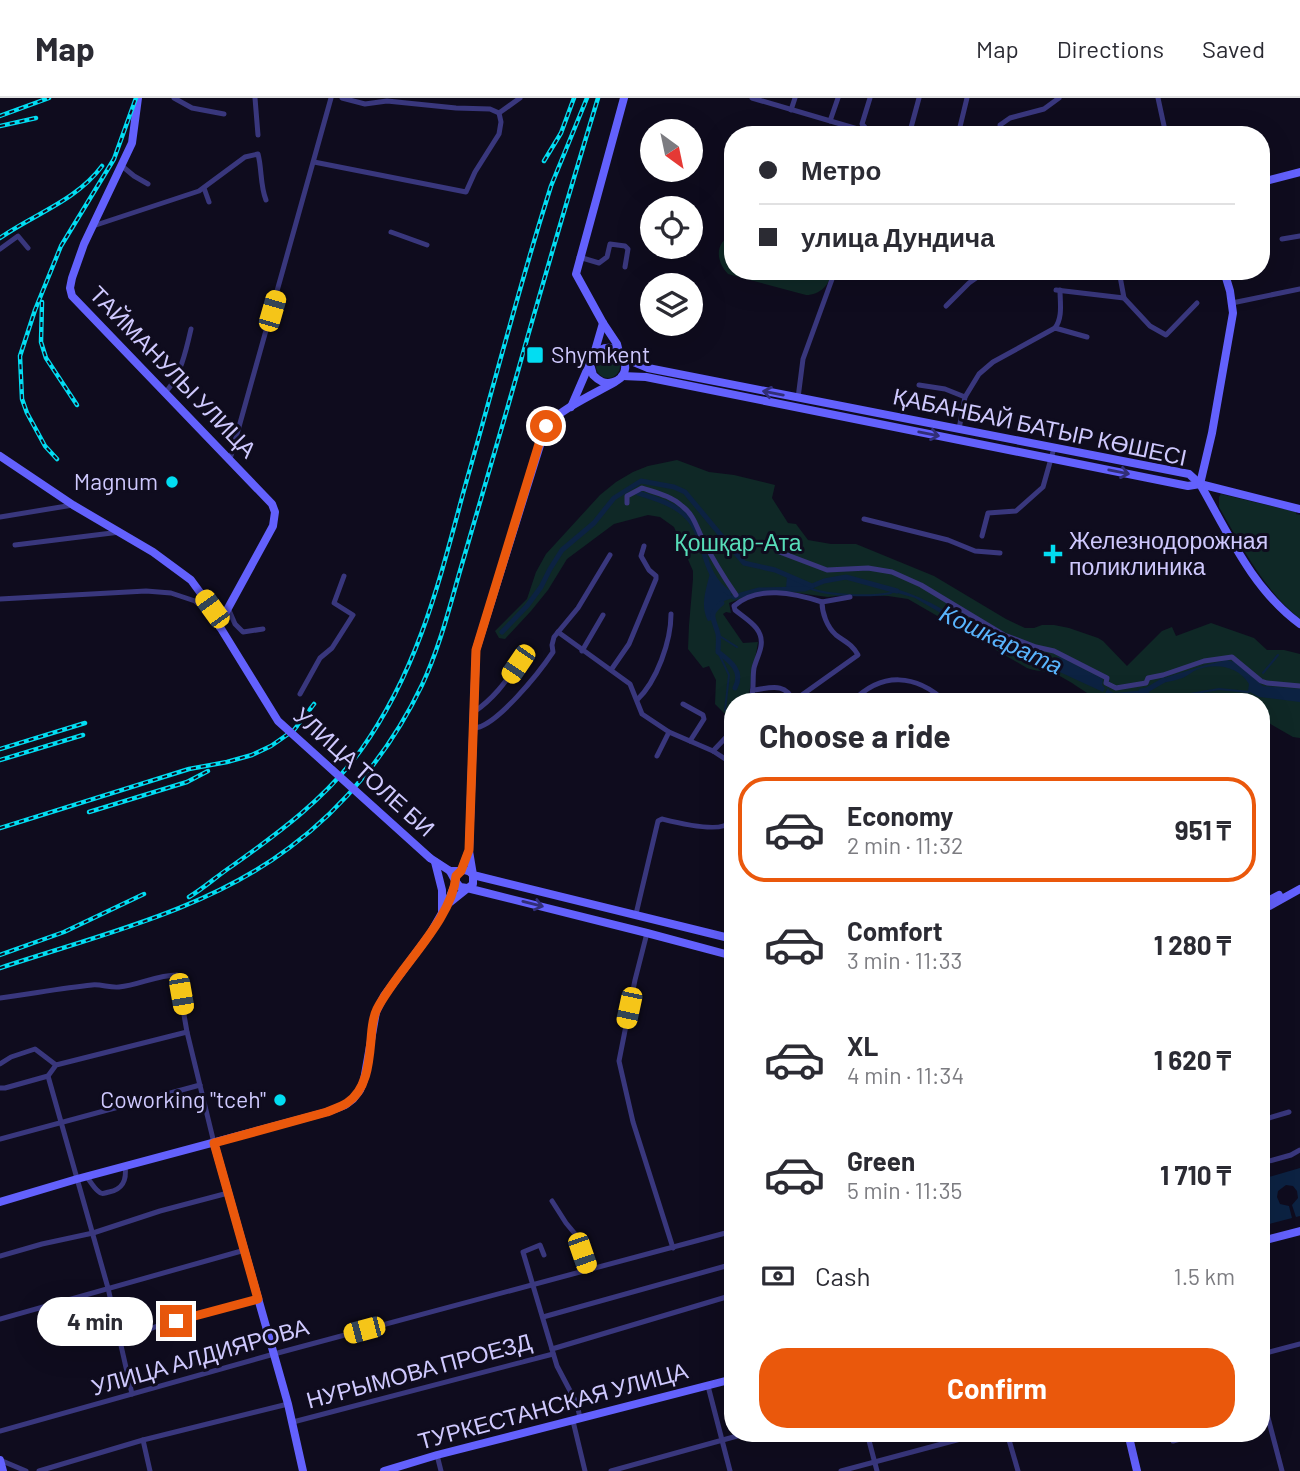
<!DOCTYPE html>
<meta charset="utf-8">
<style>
body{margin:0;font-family:Barlow,sans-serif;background:#f7f7f7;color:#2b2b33;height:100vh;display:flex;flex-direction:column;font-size:26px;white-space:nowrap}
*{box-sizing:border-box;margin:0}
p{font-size:23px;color:#7c7c81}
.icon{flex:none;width:38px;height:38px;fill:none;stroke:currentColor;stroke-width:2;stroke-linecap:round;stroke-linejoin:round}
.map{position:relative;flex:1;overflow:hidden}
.panel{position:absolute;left:724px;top:595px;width:546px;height:749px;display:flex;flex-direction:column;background:#fff;border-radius:28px;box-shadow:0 7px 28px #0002}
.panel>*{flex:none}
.banner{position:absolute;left:724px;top:28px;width:546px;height:154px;border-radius:28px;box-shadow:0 7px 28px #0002;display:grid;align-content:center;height:154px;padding:0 35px;background:#fff}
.needle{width:46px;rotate:147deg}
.fabs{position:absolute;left:640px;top:21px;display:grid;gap:14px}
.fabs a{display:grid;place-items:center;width:63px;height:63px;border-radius:50%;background:#fff;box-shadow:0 7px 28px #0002;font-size:35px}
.end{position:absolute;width:32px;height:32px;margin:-16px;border:9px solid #ea580c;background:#fff;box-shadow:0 0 0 4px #fff}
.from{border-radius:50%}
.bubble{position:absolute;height:49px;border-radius:24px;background:#fff;box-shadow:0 7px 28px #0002;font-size:23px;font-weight:700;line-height:49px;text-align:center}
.car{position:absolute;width:21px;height:42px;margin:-21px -10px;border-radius:9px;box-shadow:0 0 5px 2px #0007;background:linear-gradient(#f5c518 24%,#345 0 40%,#f5c518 0 76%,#345 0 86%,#f5c518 0)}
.banner b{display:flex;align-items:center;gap:24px;height:66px;font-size:26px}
.banner b+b{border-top:2px solid #e1e1e2}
.banner i{width:18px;height:18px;background:#2b2b33}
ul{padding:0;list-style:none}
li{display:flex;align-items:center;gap:21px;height:105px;margin:0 14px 10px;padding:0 21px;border:4px solid transparent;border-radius:28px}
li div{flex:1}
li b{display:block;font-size:26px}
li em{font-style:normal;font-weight:700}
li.active{border-color:#ea580c}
li>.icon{width:63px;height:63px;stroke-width:1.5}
h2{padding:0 35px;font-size:32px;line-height:84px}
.pay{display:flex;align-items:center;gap:18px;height:77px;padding:0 35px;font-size:26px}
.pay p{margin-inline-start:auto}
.primary-button{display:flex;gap:14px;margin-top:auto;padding:14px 35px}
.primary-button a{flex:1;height:80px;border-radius:28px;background:#ea580c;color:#fff;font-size:28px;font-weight:700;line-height:80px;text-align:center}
header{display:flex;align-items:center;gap:42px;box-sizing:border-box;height:98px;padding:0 35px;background:#fff;border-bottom:2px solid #e1e1e2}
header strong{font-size:33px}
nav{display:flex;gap:38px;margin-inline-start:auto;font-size:24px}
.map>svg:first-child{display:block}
.green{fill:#0f2826}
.water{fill:#0c2242}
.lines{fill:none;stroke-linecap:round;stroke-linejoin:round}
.stream{stroke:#0c2242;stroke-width:2}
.canal{stroke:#0c2242;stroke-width:5}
.street{stroke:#39377d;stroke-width:5}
.secondary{stroke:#6361fd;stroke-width:8}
.rail-casing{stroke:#02ddf2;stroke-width:4.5}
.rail{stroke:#0f0c1e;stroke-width:2;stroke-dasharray:5;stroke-linecap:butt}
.secondary-bridge{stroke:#6361fd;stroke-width:8}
.oneway{stroke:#312e77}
.route{stroke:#ea580c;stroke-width:9}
.poi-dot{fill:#02ddf2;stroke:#0f0c1e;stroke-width:2.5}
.labels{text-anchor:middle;stroke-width:6;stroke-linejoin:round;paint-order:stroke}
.poi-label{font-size:23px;fill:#cfc9fe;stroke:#0f0c1e;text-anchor:start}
.street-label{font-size:23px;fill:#cfc9fe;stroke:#0f0c1e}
.park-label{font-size:23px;fill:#57ddb9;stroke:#0f0c1e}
.water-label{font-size:24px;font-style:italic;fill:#59b4fd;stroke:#0f0c1e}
</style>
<header>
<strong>Map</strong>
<nav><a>Map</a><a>Directions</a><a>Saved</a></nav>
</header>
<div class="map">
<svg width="1300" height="1373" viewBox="0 0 1300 1373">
<rect width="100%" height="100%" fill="#0f0c1e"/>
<g class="green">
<path d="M733,136V173H832C830,187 820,197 806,197L728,176C715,162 715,144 733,136Z"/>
<circle cx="608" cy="268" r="12"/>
<path d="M677,362L709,374L734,377L775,387L772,400L788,425L796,426L808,442L831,446H856L934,478L1006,521L1025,530H1034L1042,527H1054L1069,530L1098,540L1103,543L1127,568L1162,533L1172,529L1176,538L1211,525L1254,540L1267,552H1284L1300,556V640L1293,639L1262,621V604H1100C1088,596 1063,577 1049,574C1041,573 1035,573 1027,570L908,501L888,498L846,497L828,499L783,493L759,494L729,505L731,515L726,514L723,516L743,545L758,544L749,596L746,604H733V617L725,616L715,606L716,582L709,568L703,570L688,551L689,527L693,481V473L674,429L660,419L648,417L614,426L567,461L548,492L531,513L505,541L499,540L495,533L527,501L536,474L546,456L600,397L616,384L633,374L648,368Z"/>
<path d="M1221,396L1296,414V416L1300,417V521C1263,491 1242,449 1219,409V399Z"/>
</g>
<g class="water">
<path d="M710,475L724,492L735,499L724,503L714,511L712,522L708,523C700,507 706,492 710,475Z"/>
<polygon points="787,478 812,488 805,491 786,491"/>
<path d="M893,490C929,500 958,521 990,538C1010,548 1030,556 1050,565L1058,559L1062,560L1103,581L1102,587L1105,590L1103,594L1051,570L1040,571L1028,566L915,500L898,495H891Z"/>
<path d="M1227,562L1235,564L1263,588L1300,591V604L1259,599L1248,593L1249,586C1238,567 1213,564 1194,573C1189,576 1185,580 1179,581C1171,584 1165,583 1157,587V584L1161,581L1206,567Z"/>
<polygon points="1108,590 1110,593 1114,595 1147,592 1149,598 1124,604 1115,604 1104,597"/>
<polygon points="1300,1070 1300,1118 1296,1119 1292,1107 1298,1100 1297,1093 1293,1088 1286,1087 1278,1093 1277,1099 1280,1106 1289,1108 1292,1120 1262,1128 1262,1081"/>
</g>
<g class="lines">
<g class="stream">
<path d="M809,490C828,498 871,499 891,495"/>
<polyline points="718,537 737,549"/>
<polyline points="718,554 729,577 725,612"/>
<polyline points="1263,575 1278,557"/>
<polyline points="1147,592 1149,598 1173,599 1219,591 1249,594"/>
</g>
<g class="canal">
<path d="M638,395C654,400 675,406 687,419C707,439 700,476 729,495"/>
<polyline points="734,499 759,492 805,491 824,483 846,479 897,493"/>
<path d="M722,505C707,517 714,520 718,536C719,541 718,548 718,554C730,563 744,573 735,590"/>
<polyline points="502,534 527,508 541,489 550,471 562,452 594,425 614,400 641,383 674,389 685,394 744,465 775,472 812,488"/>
<polyline points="1141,593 1147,592 1164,582"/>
</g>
<g class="street">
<polyline points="174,0 192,10 224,16"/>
<polyline points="255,0 258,37"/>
<polyline points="752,0 878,37"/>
<polyline points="1158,0 1166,37"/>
<polyline points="791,12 795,0"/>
<polyline points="499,15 520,0"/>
<polyline points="830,23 838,0"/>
<polyline points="869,34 862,26 870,0"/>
<polyline points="909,37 919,0"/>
<polyline points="958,37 967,0"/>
<polyline points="1002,37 1000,27 1010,20 1044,11 1059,0"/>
<polyline points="314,64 466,94 475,74 499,36 501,24 499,15 490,11 456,10 387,3 365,6 342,0"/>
<polyline points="122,68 134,78 148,86"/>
<polyline points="204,90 209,104"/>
<path d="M93,128L199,93L245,59L258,56C262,71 260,87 266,102"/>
<polyline points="391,134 427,147"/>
<polyline points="1282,141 1300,138"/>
<polyline points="0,151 18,138 28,150"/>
<polyline points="579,159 599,165 607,159 610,146 625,148 628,151 625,169"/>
<polyline points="1119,173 1124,200 1150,228 1166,237 1197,205"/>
<polyline points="1056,192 1124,200"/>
<polyline points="1232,205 1300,191"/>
<polyline points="946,208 969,185 986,173"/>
<path d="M1055,230C1063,219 1060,205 1060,192"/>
<polyline points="919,287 945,291 965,299 959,331"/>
<path d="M166,294C181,276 186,253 191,231"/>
<polyline points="965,299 979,276 993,264 1055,230 1087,239"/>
<polyline points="798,300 803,261 835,173"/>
<polyline points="230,361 331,0"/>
<path d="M627,405V398L642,390C657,395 671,398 682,408C694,417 696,428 702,440C712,460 723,478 736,497"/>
<polyline points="0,419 73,407"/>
<polyline points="864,421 948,442 975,453 1000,455"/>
<polyline points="982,438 988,415 1016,413 1043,389 1054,350"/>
<polyline points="15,447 120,434"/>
<polyline points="777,453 827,472 868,470 892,474 921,487 1004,537 1036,549 1054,553 1107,580 1106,585 1116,590 1146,585 1148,580 1163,577 1204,563 1232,559 1261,583 1267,585 1300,588"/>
<polyline points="0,501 146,493 171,495 195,503 214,518"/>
<polyline points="228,510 235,526 243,534 263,531"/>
<polyline points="558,534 630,586 642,616 669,634 713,653 733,666"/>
<polyline points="582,553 603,517"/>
<polyline points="611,572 629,546 656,481 656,478 649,472 641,458 644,448"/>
<path d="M753,592C770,590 786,584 793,603"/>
<polyline points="300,596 320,560 332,550 353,517 334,505 344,478"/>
<path d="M637,602C657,583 671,543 671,516"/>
<path d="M750,604C755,592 752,581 754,570C756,562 760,555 761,548C764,530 747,522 735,512L734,508C758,487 794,495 822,504"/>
<path d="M792,604L858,557C852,546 845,544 836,537C827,529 822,515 822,504L850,499"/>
<path d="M852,604C882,573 916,576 946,604"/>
<polyline points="683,606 703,617 704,621 690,643"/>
<path d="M474,614C493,601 505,585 518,566"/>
<path d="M473,630C495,631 541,572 553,554L552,547L554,539L578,510L610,457"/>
<polyline points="713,653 733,632"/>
<polyline points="657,658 669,634"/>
<path d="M636,816L658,723L662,721C674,724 721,736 730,724C732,721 732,716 733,713"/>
<polyline points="647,835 635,882 619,963 633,1024 673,1150"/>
<path d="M0,900C31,896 61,890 92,887C101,886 110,890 119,889C139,887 157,877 177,877L187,934L214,1045"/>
<polyline points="0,966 11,959 35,951 56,967"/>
<polyline points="48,978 108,1190 132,1296"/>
<polyline points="0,990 5,990 48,978 56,967 187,934"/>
<polyline points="1262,1022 1289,1014"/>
<polyline points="0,1041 200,987"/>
<polyline points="1262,1065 1291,1057 1300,1052"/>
<path d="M87,1079C90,1083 94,1090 98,1093C102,1097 104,1095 109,1094C123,1091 127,1082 125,1068"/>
<polyline points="552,1103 566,1125 576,1137 589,1172"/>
<polyline points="544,1157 540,1147 523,1154 557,1268 577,1306 580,1320"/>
<polyline points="0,1158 42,1146 93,1135 160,1113 228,1095"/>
<polyline points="543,1219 733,1166"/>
<polyline points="0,1221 245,1152"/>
<polyline points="120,1242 155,1229 258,1201"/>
<polyline points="552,1251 733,1197"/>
<polyline points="1262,1256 1300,1246"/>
<polyline points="708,1288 730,1373"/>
<polyline points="1262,1297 1282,1373"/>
<polyline points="573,1323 585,1373"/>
<polyline points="293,1324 553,1256"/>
<polyline points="0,1333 274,1256 733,1133"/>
<polyline points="867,1335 877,1373"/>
<polyline points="1007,1335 1018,1373"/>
<polyline points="143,1342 150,1373"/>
<polyline points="1173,1343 1202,1335"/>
<polyline points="437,1357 441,1373"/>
<polyline points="0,1362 26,1373"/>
<polyline points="39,1373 143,1342 288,1306"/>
<polyline points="611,1373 748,1335"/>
<polyline points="841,1373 983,1335"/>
</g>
<g class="secondary">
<polyline points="138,0 132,45 84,146 72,180 70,190 72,198 272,406 275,414 273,428 221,523 220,529"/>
<polyline points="1262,84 1300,74"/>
<polyline points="619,254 617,246 603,225 576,176 624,0"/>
<polyline points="594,256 603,225"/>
<path d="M624,260L648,270L1189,376L1200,386C1228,435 1253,492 1300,526"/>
<polyline points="622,278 646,279 1188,388 1200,386 1300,411"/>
<path d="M615,284C592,297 564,309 546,328L476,552L469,753L473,777L733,841"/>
<path d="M571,309L593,258C617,232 640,276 613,284C605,287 599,283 593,277L590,266"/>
<polyline points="0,358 73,407 153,454 191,482 221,523"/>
<polyline points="1200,386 1212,335 1233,215 1230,193 1224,173"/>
<polyline points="430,760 450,773 461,773 468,755"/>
<polyline points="435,764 442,792 442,813"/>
<path d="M448,806L473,786V777C468,770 460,771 456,778V784L460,789L467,790L647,835L733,858"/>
<polyline points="1262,806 1279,797"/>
<polyline points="1262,812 1300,791"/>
<polyline points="214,1045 288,1306 303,1373"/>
<polyline points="0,1104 77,1081 327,1014 345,1007 353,1001 360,992 364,982 376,914 384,898 430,836 446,808 456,784 450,773"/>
<polyline points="1262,1143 1300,1133"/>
<polyline points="1128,1335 1137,1373"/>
<polyline points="0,1362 3,1373"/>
<polyline points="384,1373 437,1357 733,1281"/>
</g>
<g class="rail-casing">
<g id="rail">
<polyline points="0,18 49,0"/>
<polyline points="0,28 36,20"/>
<polyline points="544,63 561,35 574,0"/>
<path d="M0,140C34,116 76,103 102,68"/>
<polyline points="42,204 41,244 46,260 77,307"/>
<polyline points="57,361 45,348 27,315 22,301 20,258 35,212 61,148 114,61 136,0"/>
<polyline points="0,651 85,625"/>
<polyline points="0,662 83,637"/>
<polyline points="89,714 187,684 208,673"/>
<polyline points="0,730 189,671 227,664 252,657 271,648 294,632 314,606"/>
<path d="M189,799C204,790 217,778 232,768C280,734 326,700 361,652C418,572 439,485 464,392C490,301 514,208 542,117L551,88L587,0"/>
<polyline points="0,857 64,834 144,796"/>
<path d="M0,870C99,837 205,813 289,750C346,708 392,650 422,587C439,551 449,511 460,473C476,418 492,363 508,308C537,205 567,102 598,0"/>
</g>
</g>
<use href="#rail" class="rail"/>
<polyline class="secondary-bridge" points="220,529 278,623 430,760"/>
</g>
<defs><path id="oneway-shaft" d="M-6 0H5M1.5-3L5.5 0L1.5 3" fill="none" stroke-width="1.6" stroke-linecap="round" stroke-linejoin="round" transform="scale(1.75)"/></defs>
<g class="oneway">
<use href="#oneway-shaft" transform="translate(773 295) rotate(-169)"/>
<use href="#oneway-shaft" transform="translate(929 336) rotate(11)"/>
<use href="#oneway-shaft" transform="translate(1119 374) rotate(11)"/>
<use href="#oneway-shaft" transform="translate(533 806) rotate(14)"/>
</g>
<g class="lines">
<path class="route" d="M176,1223L258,1201L214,1045L327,1014C334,1011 341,1009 347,1005C367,992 369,964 371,942C372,931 372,921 377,911C398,870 452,823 456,778L461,773L469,752L476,552L542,336L546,328"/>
</g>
<g class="poi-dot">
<rect x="526" y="248" width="18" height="18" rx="3.5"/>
<circle cx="172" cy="384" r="7"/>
<path d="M1049.5 445.5h7v7h7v7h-7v7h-7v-7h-7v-7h7z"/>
<circle cx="280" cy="1002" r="7"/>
</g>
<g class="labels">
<g class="poi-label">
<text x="551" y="265">Shymkent</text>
<text x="158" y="392" text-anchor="end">Magnum</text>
<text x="1069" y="451">Железнодорожная<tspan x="1069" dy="26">поликлиника</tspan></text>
<text x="266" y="1010" text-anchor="end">Coworking "tceh"</text>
</g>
<g class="street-label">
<text transform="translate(173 274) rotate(46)" y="8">ТАЙМАНУЛЫ УЛИЦА</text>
<text transform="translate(1040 329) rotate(12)" y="8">ҚАБАНБАЙ БАТЫР КӨШЕСІ</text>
<text transform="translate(364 674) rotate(42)" y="8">УЛИЦА ТОЛЕ БИ</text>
<text transform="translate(200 1259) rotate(-16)" y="8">УЛИЦА АЛДИЯРОВА</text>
<text transform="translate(419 1273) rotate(-15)" y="8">НУРЫМОВА ПРОЕЗД</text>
<text transform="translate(553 1308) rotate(-15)" y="8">ТУРКЕСТАНСКАЯ УЛИЦА</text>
</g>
<g class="park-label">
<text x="738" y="453">Қошқар-Ата</text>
</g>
<g class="water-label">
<text transform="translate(1001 542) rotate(25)" y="8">Кошкарата</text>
</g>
</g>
</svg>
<div class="fabs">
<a><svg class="needle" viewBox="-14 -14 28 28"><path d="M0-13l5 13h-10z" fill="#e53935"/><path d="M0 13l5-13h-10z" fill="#7c7c81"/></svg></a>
<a><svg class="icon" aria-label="locate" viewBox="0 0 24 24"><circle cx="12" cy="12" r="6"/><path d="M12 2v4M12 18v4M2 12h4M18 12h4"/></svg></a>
<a><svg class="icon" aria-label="layers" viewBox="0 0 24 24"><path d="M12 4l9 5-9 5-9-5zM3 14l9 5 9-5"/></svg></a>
</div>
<i class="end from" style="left:546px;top:328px"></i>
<i class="end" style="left:176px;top:1223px"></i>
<div class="bubble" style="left:37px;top:1199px;width:116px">4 min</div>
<i class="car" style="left:272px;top:213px;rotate:16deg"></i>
<i class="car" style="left:212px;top:511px;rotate:324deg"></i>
<i class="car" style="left:518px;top:566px;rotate:214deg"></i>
<i class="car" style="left:181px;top:896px;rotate:170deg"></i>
<i class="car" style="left:629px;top:910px;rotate:192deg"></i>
<i class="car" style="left:582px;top:1155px;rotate:161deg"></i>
<i class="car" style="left:364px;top:1232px;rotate:255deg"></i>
<div class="banner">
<b><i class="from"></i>Метро</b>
<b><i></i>улица Дундича</b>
</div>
<section class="panel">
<h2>Choose a ride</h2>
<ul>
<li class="active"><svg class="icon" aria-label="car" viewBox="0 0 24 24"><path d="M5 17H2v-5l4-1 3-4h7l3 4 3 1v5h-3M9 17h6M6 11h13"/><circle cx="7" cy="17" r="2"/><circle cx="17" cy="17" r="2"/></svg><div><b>Economy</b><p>2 min · 11:32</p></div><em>951 ₸</em></li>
<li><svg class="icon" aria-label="car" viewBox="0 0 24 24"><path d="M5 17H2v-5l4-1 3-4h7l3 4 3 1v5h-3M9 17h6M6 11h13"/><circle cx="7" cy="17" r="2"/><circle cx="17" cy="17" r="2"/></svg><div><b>Comfort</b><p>3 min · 11:33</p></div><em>1 280 ₸</em></li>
<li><svg class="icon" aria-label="car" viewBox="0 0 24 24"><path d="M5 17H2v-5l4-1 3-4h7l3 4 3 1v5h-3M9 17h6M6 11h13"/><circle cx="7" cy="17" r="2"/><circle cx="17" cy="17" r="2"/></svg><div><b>XL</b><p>4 min · 11:34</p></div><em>1 620 ₸</em></li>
<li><svg class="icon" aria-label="car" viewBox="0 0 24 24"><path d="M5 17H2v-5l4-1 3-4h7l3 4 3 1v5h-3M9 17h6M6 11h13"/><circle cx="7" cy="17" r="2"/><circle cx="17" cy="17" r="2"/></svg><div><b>Green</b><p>5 min · 11:35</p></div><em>1 710 ₸</em></li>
</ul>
<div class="pay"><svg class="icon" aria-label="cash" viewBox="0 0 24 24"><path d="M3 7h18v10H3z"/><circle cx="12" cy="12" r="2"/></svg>Cash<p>1.5 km</p></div>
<div class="primary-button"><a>Confirm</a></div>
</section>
</div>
